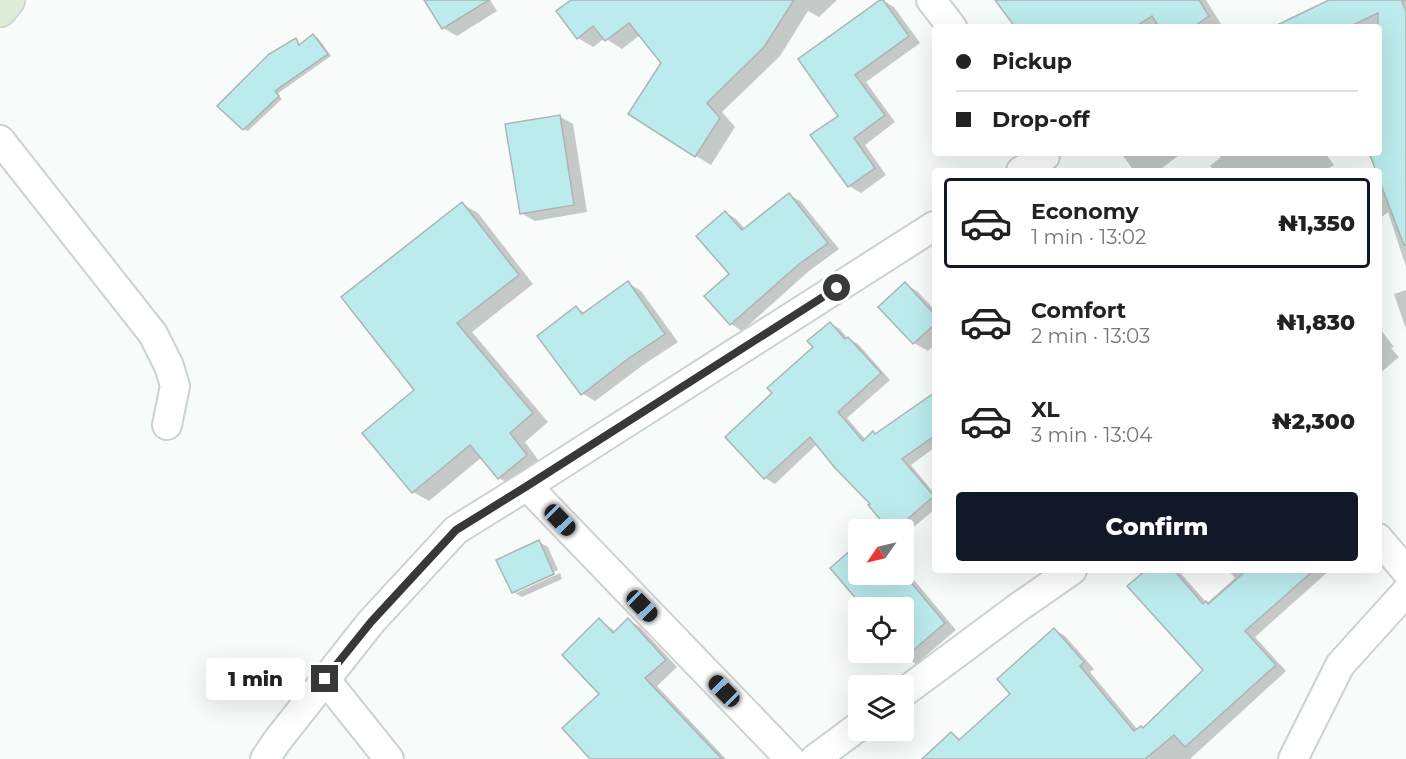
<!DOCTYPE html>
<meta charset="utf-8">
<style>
body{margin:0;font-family:Montserrat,sans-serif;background:#f6f6f6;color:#222;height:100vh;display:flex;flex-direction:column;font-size:22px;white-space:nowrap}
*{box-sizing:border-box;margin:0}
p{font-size:20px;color:#767676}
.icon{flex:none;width:33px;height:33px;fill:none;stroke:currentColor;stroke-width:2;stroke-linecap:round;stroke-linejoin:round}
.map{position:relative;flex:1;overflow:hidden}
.side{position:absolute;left:932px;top:168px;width:450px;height:405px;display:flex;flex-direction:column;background:#fff;border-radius:6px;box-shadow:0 6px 24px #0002}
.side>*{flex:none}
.guide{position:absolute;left:932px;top:24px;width:450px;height:132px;border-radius:6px;box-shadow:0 6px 24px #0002;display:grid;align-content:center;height:132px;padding:0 24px;background:#fff}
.needle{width:39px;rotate:236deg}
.buttons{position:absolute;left:848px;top:519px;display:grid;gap:12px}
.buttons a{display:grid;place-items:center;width:66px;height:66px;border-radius:6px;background:#fff;box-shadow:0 6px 24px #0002;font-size:30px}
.end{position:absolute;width:27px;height:27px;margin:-14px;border:8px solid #373938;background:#fff;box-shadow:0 0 0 3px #fff}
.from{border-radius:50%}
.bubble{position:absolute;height:42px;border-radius:6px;background:#fff;box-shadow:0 6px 24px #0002;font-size:20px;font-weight:800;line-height:42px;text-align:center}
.car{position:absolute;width:18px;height:36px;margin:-18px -9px;border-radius:8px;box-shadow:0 0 4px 2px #0007;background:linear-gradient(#222 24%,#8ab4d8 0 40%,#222 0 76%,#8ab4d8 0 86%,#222 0)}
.guide b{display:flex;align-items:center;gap:21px;height:57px;font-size:22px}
.guide b+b{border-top:2px solid #e0e0e0}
.guide i{width:15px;height:15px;background:#222}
ul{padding:10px 0 0;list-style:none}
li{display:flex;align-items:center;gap:18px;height:90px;margin:0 12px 9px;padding:0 12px;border:3px solid transparent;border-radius:6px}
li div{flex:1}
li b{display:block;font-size:22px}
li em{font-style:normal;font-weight:800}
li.selected{border-color:#111827}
li>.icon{width:54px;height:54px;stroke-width:1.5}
.primary-button{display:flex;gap:12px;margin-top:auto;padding:12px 24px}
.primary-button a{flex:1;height:69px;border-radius:6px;background:#111827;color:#fff;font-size:24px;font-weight:800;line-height:69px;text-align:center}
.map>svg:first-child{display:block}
.shadow{fill:#0003}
.building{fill:#bbebec;stroke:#aeb4b4;stroke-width:1.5}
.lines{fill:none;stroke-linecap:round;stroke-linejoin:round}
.street-casing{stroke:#ccd2cf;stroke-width:32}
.secondary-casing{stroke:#ccd2cf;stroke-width:36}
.street{stroke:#fff;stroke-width:28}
.secondary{stroke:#deedd6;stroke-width:33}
.route{stroke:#373938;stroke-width:8}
</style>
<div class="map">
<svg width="1406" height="759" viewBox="0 0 1406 759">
<rect width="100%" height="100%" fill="#f7fcfa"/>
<g class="shadow">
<polygon points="426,0 490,0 497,11 457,36 443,28"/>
<polygon points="574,0 837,0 819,17 808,11 780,56 722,112 735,127 711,165 696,156 663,63 640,35 622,49 605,38 593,47 578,38"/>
<polygon points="882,0 894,7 920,43 866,82 895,122 865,145 886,175 861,193 849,186 840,116 800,60"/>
<polygon points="1002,0 1206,0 1221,24 1216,27 1017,27"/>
<polygon points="1332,0 1406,0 1406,267 1388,212 1378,220 1378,171 1377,171 1368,153 1378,153 1378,27 1308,27"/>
<polygon points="314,36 318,38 331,56 277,94 282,99 248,131 244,129 296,40 301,45"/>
<polygon points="559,116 573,124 587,212 535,221 521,213"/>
<polygon points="1121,153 1182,153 1158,171 1134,171"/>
<polygon points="1219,153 1325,153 1334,165 1325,171 1215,171 1210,166 1221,157"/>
<polygon points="789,195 800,201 839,249 809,271 742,331 731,324 732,274 725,212 736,219 745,229"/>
<polygon points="462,204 478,213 533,284 472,332 548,422 525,442 542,465 514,487 499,478 482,457 429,501 413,492 364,433 416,390"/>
<polygon points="628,283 641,291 678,342 643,365 595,401 582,393 576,308 585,313"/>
<polygon points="905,284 918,292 934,309 934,345 928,351 914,343 880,307"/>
<polygon points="1406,290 1406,329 1394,294"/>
<polygon points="830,323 840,329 848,339 858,344 890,380 847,418 866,440 877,435 930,398 934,401 934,448 911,465 934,493 934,510 903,536 903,530 891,530 872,504 817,444 775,484 765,478 774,393 815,348"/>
<polygon points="1378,326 1394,347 1391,348 1399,357 1379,374"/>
<polygon points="539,542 548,547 558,570 516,589 516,593 560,573 562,579 522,597 513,592"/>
<polygon points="858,546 858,574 903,574 903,567 956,630 916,664 900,652 903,652 903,608 832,568"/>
<polygon points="1148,570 1178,570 1207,603 1235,578 1228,570 1330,570 1255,637 1286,671 1190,759 924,759 951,734 962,740 1012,694 1055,630 1065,636 1094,669 1090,672 1138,730 1144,729 1205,670"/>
<polygon points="600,620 616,632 628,620 640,627 677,667 657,686 726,759 592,759 602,694"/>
</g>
<g class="building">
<polygon points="424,0 489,0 442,29"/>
<polygon points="571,0 794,0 764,47 707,103 720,118 695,157 628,114 661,63 629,23 605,41 593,26 577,39 556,11"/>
<polygon points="880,0 883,0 909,36 855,75 885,115 854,138 875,168 848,187 810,135 838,116 798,59"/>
<polygon points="995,0 1199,0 1209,16 1193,27 1159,27 1152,16 1135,27 1015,27"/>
<polygon points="1329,0 1405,0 1402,2 1406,11 1406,245 1404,245 1378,177 1378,171 1376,171 1369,153 1378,153 1378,13 1349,27 1273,27"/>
<polygon points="313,34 328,54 275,91 279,96 243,130 217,106 269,54 296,38 299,45"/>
<polygon points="560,115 574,205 520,214 505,124"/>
<polygon points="789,193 828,243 798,265 730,325 704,296 729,274 696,236 725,211 742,230"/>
<polygon points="462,202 519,275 457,323 533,413 510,433 527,455 498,479 470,445 412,493 362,433 414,390 341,297"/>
<polygon points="628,281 665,334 629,358 581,395 537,336 576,306 582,314"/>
<polygon points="905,282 934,314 934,325 913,344 878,307"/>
<polygon points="830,322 845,339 848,337 881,373 838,412 863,441 873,431 875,434 934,393 934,436 902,459 934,496 895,530 889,530 868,505 870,504 835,468 810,437 764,479 725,437 772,393 767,388 813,347 807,341"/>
<polygon points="539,540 554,574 512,593 496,560"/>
<polygon points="858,544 858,574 903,574 903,573 945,623 903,659 903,608 864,608 830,568"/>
<polygon points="1146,570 1174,570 1203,604 1206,601 1208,604 1247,570 1314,570 1245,631 1276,665 1185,747 1174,735 1145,759 922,759 951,732 959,740 1010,694 997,679 1054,628 1084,662 1080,666 1134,731 1141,726 1143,728 1203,670 1127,586"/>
<polygon points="599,618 613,633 628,618 666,660 645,678 722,759 590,759 562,728 599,694 562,655"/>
</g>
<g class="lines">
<g class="street-casing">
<g id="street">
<polyline points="931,0 952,27"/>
<polyline points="0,140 153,334 169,366 175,386 167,425"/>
<polyline points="1021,171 1045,156"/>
<polyline points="527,486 790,759"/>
<polyline points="1378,538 1406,571"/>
<polyline points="325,679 389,759"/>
<polyline points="903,693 1016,609 1072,570"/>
<polyline points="265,759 277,741 371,622 456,530 527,486 934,226"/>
<polyline points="815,759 858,727"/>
<polyline points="1293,759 1340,665 1406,592"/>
</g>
</g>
<g class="secondary-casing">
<polyline id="secondary" points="0,10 8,0"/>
</g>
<use href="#street" class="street"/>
<use href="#secondary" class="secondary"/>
</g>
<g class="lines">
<polyline class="route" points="325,679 371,622 456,530 527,486 837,288"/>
</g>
</svg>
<div class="buttons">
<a><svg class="needle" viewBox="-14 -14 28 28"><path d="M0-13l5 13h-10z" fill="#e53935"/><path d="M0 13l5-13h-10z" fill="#767676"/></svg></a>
<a><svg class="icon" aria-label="locate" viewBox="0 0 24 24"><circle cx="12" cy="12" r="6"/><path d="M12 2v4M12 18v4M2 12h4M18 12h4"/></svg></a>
<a><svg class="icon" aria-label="layers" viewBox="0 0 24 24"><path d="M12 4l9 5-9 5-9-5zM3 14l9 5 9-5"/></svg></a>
</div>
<i class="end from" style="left:837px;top:288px"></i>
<i class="end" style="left:325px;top:679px"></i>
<div class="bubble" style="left:206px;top:658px;width:99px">1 min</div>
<i class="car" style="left:560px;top:520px;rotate:136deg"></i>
<i class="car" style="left:642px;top:606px;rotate:136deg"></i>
<i class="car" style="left:724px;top:691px;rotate:316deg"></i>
<div class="guide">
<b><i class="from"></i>Pickup</b>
<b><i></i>Drop-off</b>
</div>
<section class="side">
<ul>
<li class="selected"><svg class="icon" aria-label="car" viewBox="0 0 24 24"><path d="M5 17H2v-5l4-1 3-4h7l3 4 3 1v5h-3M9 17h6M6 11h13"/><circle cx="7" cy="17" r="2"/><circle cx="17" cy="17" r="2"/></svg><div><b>Economy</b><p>1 min · 13:02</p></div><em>₦1,350</em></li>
<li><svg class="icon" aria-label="car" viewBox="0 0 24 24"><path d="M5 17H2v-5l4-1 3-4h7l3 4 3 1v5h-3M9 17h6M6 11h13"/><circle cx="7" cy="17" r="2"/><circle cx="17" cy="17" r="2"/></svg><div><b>Comfort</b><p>2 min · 13:03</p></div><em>₦1,830</em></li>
<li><svg class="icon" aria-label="car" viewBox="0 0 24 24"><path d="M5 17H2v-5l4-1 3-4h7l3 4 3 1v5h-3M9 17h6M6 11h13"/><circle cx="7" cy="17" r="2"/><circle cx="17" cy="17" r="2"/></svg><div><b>XL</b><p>3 min · 13:04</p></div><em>₦2,300</em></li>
</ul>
<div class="primary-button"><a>Confirm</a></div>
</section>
</div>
